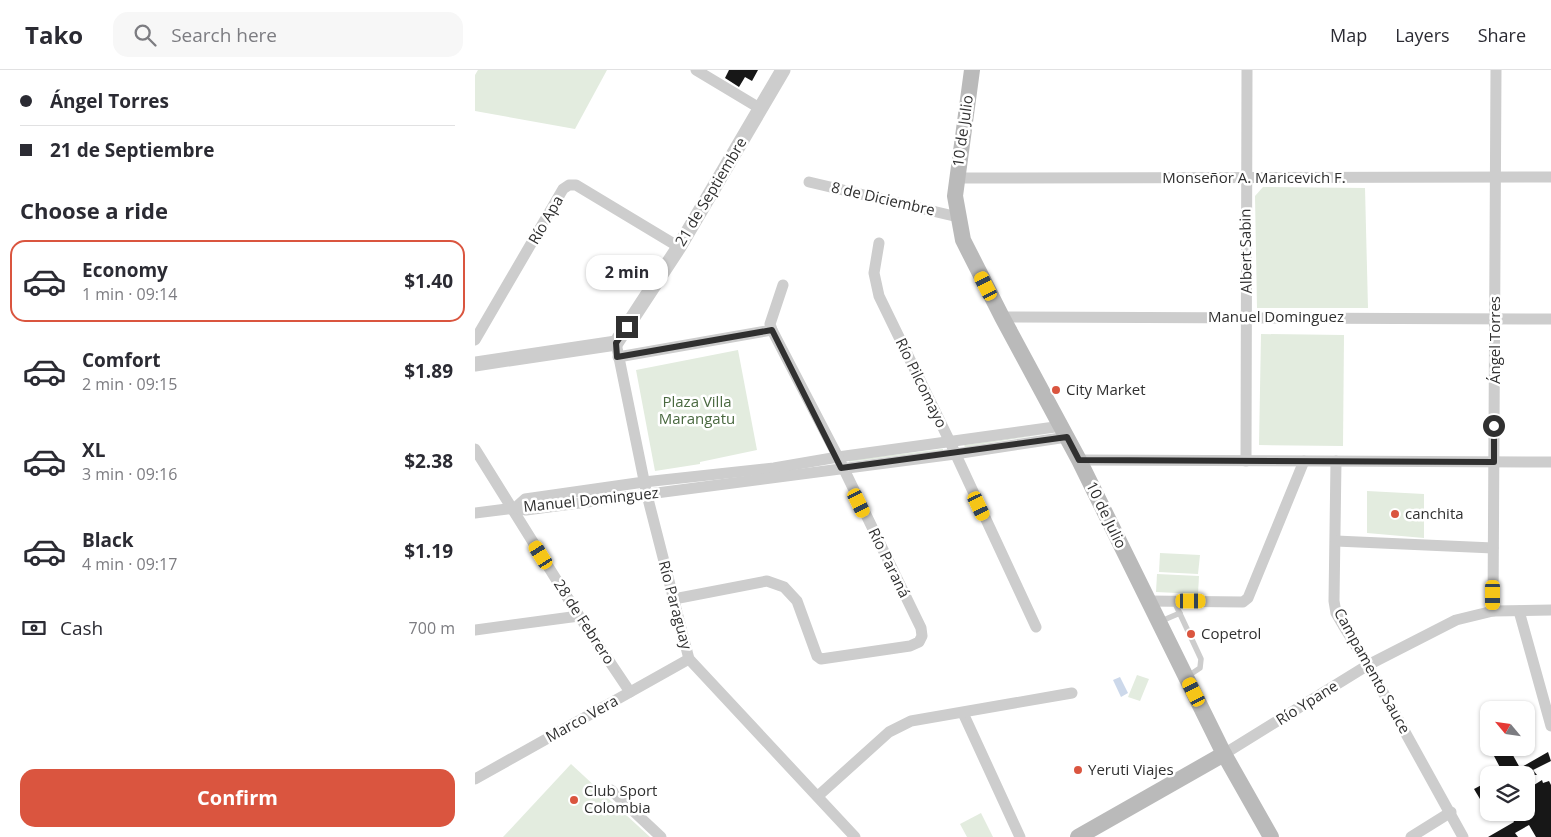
<!DOCTYPE html>
<meta charset="utf-8">
<style>
body{margin:0;font-family:"Open Sans",sans-serif;background:#f7f7f7;color:#2b2b33;height:100vh;display:flex;flex-direction:column;font-size:19px;white-space:nowrap}
*{box-sizing:border-box;margin:0}
p{font-size:16px;color:#7c7c81}
.icon{flex:none;width:28px;height:28px;fill:none;stroke:currentColor;stroke-width:2;stroke-linecap:round;stroke-linejoin:round}
.map{position:relative;flex:1;overflow:hidden}
.drawer{display:flex;flex-direction:column;background:#fff;width:475px}
.drawer>*{flex:none}
.guide{display:grid;align-content:center;height:110px;padding:0 20px;background:#fff}
.needle{width:32px;rotate:299deg}
.tools{position:absolute;left:1005px;top:631px;display:grid;gap:10px}
.tools a{display:grid;place-items:center;width:55px;height:55px;border-radius:10px;background:#fff;box-shadow:0 1px 4px #0004;font-size:25px}
.end{position:absolute;width:22px;height:22px;margin:-11px;border:6px solid #303030;background:#fff;box-shadow:0 0 0 2px #fff}
.from{border-radius:50%}
.bubble{position:absolute;height:35px;border-radius:15px;background:#fff;box-shadow:0 1px 4px #0004;font-size:16px;font-weight:700;line-height:35px;text-align:center}
.car{position:absolute;width:15px;height:30px;margin:-15px -8px;border-radius:6px;box-shadow:0 0 4px 1px #0007;background:linear-gradient(#f5c518 24%,#345 0 40%,#f5c518 0 76%,#345 0 86%,#f5c518 0)}
.guide b{display:flex;align-items:center;gap:18px;height:48px;font-size:19px}
.guide b+b{border-top:1px solid #e1e1e2}
.guide i{width:12px;height:12px;background:#2b2b33}
ul{padding:0;list-style:none}
li{display:flex;align-items:center;gap:15px;height:82px;margin:0 10px 8px;padding:0 10px;border:2px solid transparent;border-radius:15px}
li div{flex:1}
li b{display:block;font-size:19px}
li em{font-style:normal;font-weight:700}
li.active{border-color:#da553f}
li>.icon{width:45px;height:45px;stroke-width:1.5}
h2{padding:0 20px;font-size:22px;line-height:60px}
.pay{display:flex;align-items:center;gap:12px;height:55px;padding:0 20px;font-size:19px}
.pay p{margin-inline-start:auto}
.button{display:flex;gap:10px;margin-top:auto;padding:10px 20px}
.button a{flex:1;height:58px;border-radius:15px;background:#da553f;color:#fff;font-size:20px;font-weight:700;line-height:58px;text-align:center}
header{display:flex;align-items:center;gap:30px;box-sizing:border-box;height:70px;padding:0 25px;background:#fff;border-bottom:1px solid #e1e1e2}
header strong{font-size:24px}
nav{display:flex;gap:28px;margin-inline-start:auto;font-size:18px}
.search{width:350px;height:45px;background:#f7f7f7;display:flex;align-items:center;gap:12px;box-sizing:border-box;padding:0 18px;border-radius:15px;color:#7c7c81;font-size:19px}
main{display:flex;flex:1;min-height:0}
.map>svg:first-child{display:block}
.green{fill:#e3ecdf}
.water{fill:#ccd8ea}
.building{fill:#171717}
.lines{fill:none;stroke-linecap:round;stroke-linejoin:round}
.service{stroke:#cdcdcd;stroke-width:5.5}
.minor{stroke:#cdcdcd;stroke-width:11}
.tertiary{stroke:#cdcdcd;stroke-width:15}
.secondary{stroke:#bababa;stroke-width:16}
.route{stroke:#303030;stroke-width:6}
.poi-dot{fill:#da553f;stroke:#fff;stroke-width:2}
.labels{text-anchor:middle;stroke-width:5;stroke-linejoin:round;paint-order:stroke}
.street-label{font-size:15px;fill:#303030;stroke:#fff}
.poi-label{font-size:15px;fill:#303030;stroke:#fff;text-anchor:start}
.park-label{font-size:15px;fill:#4a6940;stroke:#fff}
</style>
<header>
<strong>Tako</strong>
<div class="search"><svg class="icon" aria-label="search" viewBox="0 0 24 24"><circle cx="10" cy="10" r="6"/><path d="M15 15l6 6"/></svg>Search here</div>
<nav><a>Map</a><a>Layers</a><a>Share</a></nav>
</header>
<main>
<section class="drawer">
<div class="guide">
<b><i class="from"></i>Ángel Torres</b>
<b><i></i>21 de Septiembre</b>
</div>
<h2>Choose a ride</h2>
<ul>
<li class="active"><svg class="icon" aria-label="car" viewBox="0 0 24 24"><path d="M5 17H2v-5l4-1 3-4h7l3 4 3 1v5h-3M9 17h6M6 11h13"/><circle cx="7" cy="17" r="2"/><circle cx="17" cy="17" r="2"/></svg><div><b>Economy</b><p>1 min · 09:14</p></div><em>$1.40</em></li>
<li><svg class="icon" aria-label="car" viewBox="0 0 24 24"><path d="M5 17H2v-5l4-1 3-4h7l3 4 3 1v5h-3M9 17h6M6 11h13"/><circle cx="7" cy="17" r="2"/><circle cx="17" cy="17" r="2"/></svg><div><b>Comfort</b><p>2 min · 09:15</p></div><em>$1.89</em></li>
<li><svg class="icon" aria-label="car" viewBox="0 0 24 24"><path d="M5 17H2v-5l4-1 3-4h7l3 4 3 1v5h-3M9 17h6M6 11h13"/><circle cx="7" cy="17" r="2"/><circle cx="17" cy="17" r="2"/></svg><div><b>XL</b><p>3 min · 09:16</p></div><em>$2.38</em></li>
<li><svg class="icon" aria-label="car" viewBox="0 0 24 24"><path d="M5 17H2v-5l4-1 3-4h7l3 4 3 1v5h-3M9 17h6M6 11h13"/><circle cx="7" cy="17" r="2"/><circle cx="17" cy="17" r="2"/></svg><div><b>Black</b><p>4 min · 09:17</p></div><em>$1.19</em></li>
</ul>
<div class="pay"><svg class="icon" aria-label="cash" viewBox="0 0 24 24"><path d="M3 7h18v10H3z"/><circle cx="12" cy="12" r="2"/></svg>Cash<p>700 m</p></div>
<div class="button"><a>Confirm</a></div>
</section>
<div class="map">
<svg width="1076" height="767" viewBox="0 0 1076 767">
<rect width="100%" height="100%" fill="#fff"/>
<g class="green">
<polygon points="3,0 132,0 100,59 0,41 0,5"/>
<polygon points="788,117 890,118 893,238 782,238 780,126"/>
<polygon points="786,264 869,265 868,376 784,375"/>
<polygon points="263,280 282,380 225,392 225,394 180,401 161,300"/>
<polygon points="576,363 490,377 489,376 490,375"/>
<polygon points="468,379 468,380 374,392 375,390"/>
<polygon points="892,421 949,424 949,468 892,463"/>
<polygon points="685,483 725,485 723,504 684,502"/>
<polygon points="682,504 724,506 723,524 681,522"/>
<polygon points="662,605 674,609 665,631 653,627"/>
<polygon points="96,694 175,767 28,767"/>
<polygon points="506,743 518,767 492,767 485,754"/>
</g>
<polygon class="water" points="645,607 653,623 646,627 638,610"/>
<g class="building">
<polygon points="254,0 283,0 277,11 270,7 264,17 250,8"/>
<polygon points="1034,678 1045,698 1073,682 1076,691 1058,700 1062,705 1029,705 1019,686"/>
<polygon points="1067,710 1068,713 1074,711 1076,715 1076,767 1061,767 1054,755 1040,763 1043,767 1013,767 1039,752 1037,748 1051,742 1054,738 1051,734 1051,720"/>
<polygon points="1014,711 1014,724 1005,729 999,719"/>
</g>
<g class="lines">
<g class="service">
<polyline points="699,531 726,589 725,598 713,606"/>
<polyline points="684,552 705,543"/>
</g>
<g class="minor">
<polyline points="221,0 286,39"/>
<polyline points="481,108 1076,107"/>
<polyline points="334,112 483,147"/>
<polyline points="404,173 399,203 404,226 475,372 561,557"/>
<polyline points="527,247 1076,249"/>
<polyline points="0,270 88,119 94,115 101,115 204,177"/>
<polyline points="141,273 172,425 214,589 380,767"/>
<polyline points="143,287 297,260"/>
<polyline points="0,379 104,546 155,622"/>
<polyline points="604,390 1076,392"/>
<polyline points="771,391 772,0"/>
<polyline points="861,391 859,531 861,543 868,555 893,595 988,767"/>
<polyline points="40,438 50,429 169,412 299,398 363,387 587,356"/>
<polyline points="0,443 40,438 51,440 480,384 592,367"/>
<polyline points="861,471 1018,478"/>
<polyline points="199,529 292,511 309,517 322,531 342,586 346,589 435,576 444,572 447,566 446,558 363,387 297,260 295,254 308,215"/>
<polyline points="673,531 768,532 773,528 829,391"/>
<polyline points="1018,541 1021,0"/>
<polyline points="1044,541 1076,656"/>
<polyline points="0,560 104,546"/>
<polyline points="488,643 545,767"/>
<polyline points="749,684 893,595 981,550 1018,541 1076,540"/>
<polyline points="0,709 214,589"/>
<polyline points="136,720 186,767"/>
<polyline points="343,726 414,662 436,651 597,623"/>
<polyline points="936,767 976,742"/>
</g>
<polyline class="tertiary" points="0,294 141,273 204,177 308,0"/>
<g class="secondary">
<polyline points="497,0 480,126 488,170 527,247 604,390 749,684 796,767"/>
<polyline points="603,767 749,684"/>
</g>
</g>
<g class="lines">
<polyline class="route" points="152,257 141,273 142,287 297,260 366,398 592,367 604,390 1019,392 1019,356"/>
</g>
<g class="poi-dot">
<circle cx="581" cy="320" r="5"/>
<circle cx="920" cy="444" r="5"/>
<circle cx="716" cy="564" r="5"/>
<circle cx="603" cy="700" r="5"/>
<circle cx="99" cy="730" r="5"/>
</g>
<g class="labels">
<g class="street-label">
<text transform="translate(488 61) rotate(-82)" y="5">10 de Julio</text>
<text x="779" y="113">Monseñor A. Maricevich F.</text>
<text transform="translate(236 122) rotate(-59)" y="5">21 de Septiembre</text>
<text transform="translate(408 129) rotate(13)" y="5">8 de Diciembre</text>
<text transform="translate(71 150) rotate(-60)" y="5">Río Apa</text>
<text transform="translate(771 181) rotate(-91)" y="5">Albert Sabin</text>
<text x="801" y="252">Manuel Dominguez</text>
<text transform="translate(1020 270) rotate(-90)" y="5">Ángel Torres</text>
<text transform="translate(446 313) rotate(64)" y="5">Río Pilcomayo</text>
<text transform="translate(116 430) rotate(-6)" y="5">Manuel Dominguez</text>
<text transform="translate(631 445) rotate(64)" y="5">10 de Julio</text>
<text transform="translate(414 493) rotate(64)" y="5">Río Paraná</text>
<text transform="translate(200 535) rotate(75)" y="5">Río Paraguay</text>
<text transform="translate(109 552) rotate(57)" y="5">28 de Febrero</text>
<text transform="translate(897 601) rotate(61)" y="5">Campamento Sauce</text>
<text transform="translate(832 633) rotate(-32)" y="5">Río Ypane</text>
<text transform="translate(107 649) rotate(-29)" y="5">Marco Vera</text>
</g>
<g class="poi-label">
<text x="591" y="325">City Market</text>
<text x="930" y="449">canchita</text>
<text x="726" y="569">Copetrol</text>
<text x="613" y="705">Yeruti Viajes</text>
<text x="109" y="726">Club Sport<tspan x="109" dy="17">Colombia</tspan></text>
</g>
<g class="park-label">
<text x="222" y="337">Plaza Villa<tspan x="222" dy="17">Marangatu</tspan></text>
</g>
</g>
</svg>
<div class="tools">
<a><svg class="needle" viewBox="-14 -14 28 28"><path d="M0-13l5 13h-10z" fill="#e53935"/><path d="M0 13l5-13h-10z" fill="#7c7c81"/></svg></a>
<a><svg class="icon" aria-label="layers" viewBox="0 0 24 24"><path d="M12 4l9 5-9 5-9-5zM3 14l9 5 9-5"/></svg></a>
</div>
<i class="end from" style="left:1019px;top:356px"></i>
<i class="end" style="left:152px;top:257px"></i>
<div class="bubble" style="left:111px;top:185px;width:82px">2 min</div>
<i class="car" style="left:511px;top:216px;rotate:333deg"></i>
<i class="car" style="left:384px;top:433px;rotate:154deg"></i>
<i class="car" style="left:504px;top:436px;rotate:155deg"></i>
<i class="car" style="left:66px;top:485px;rotate:328deg"></i>
<i class="car" style="left:1018px;top:525px;rotate:180deg"></i>
<i class="car" style="left:716px;top:531px;rotate:90deg"></i>
<i class="car" style="left:719px;top:622px;rotate:333deg"></i>
</div>
</main>
